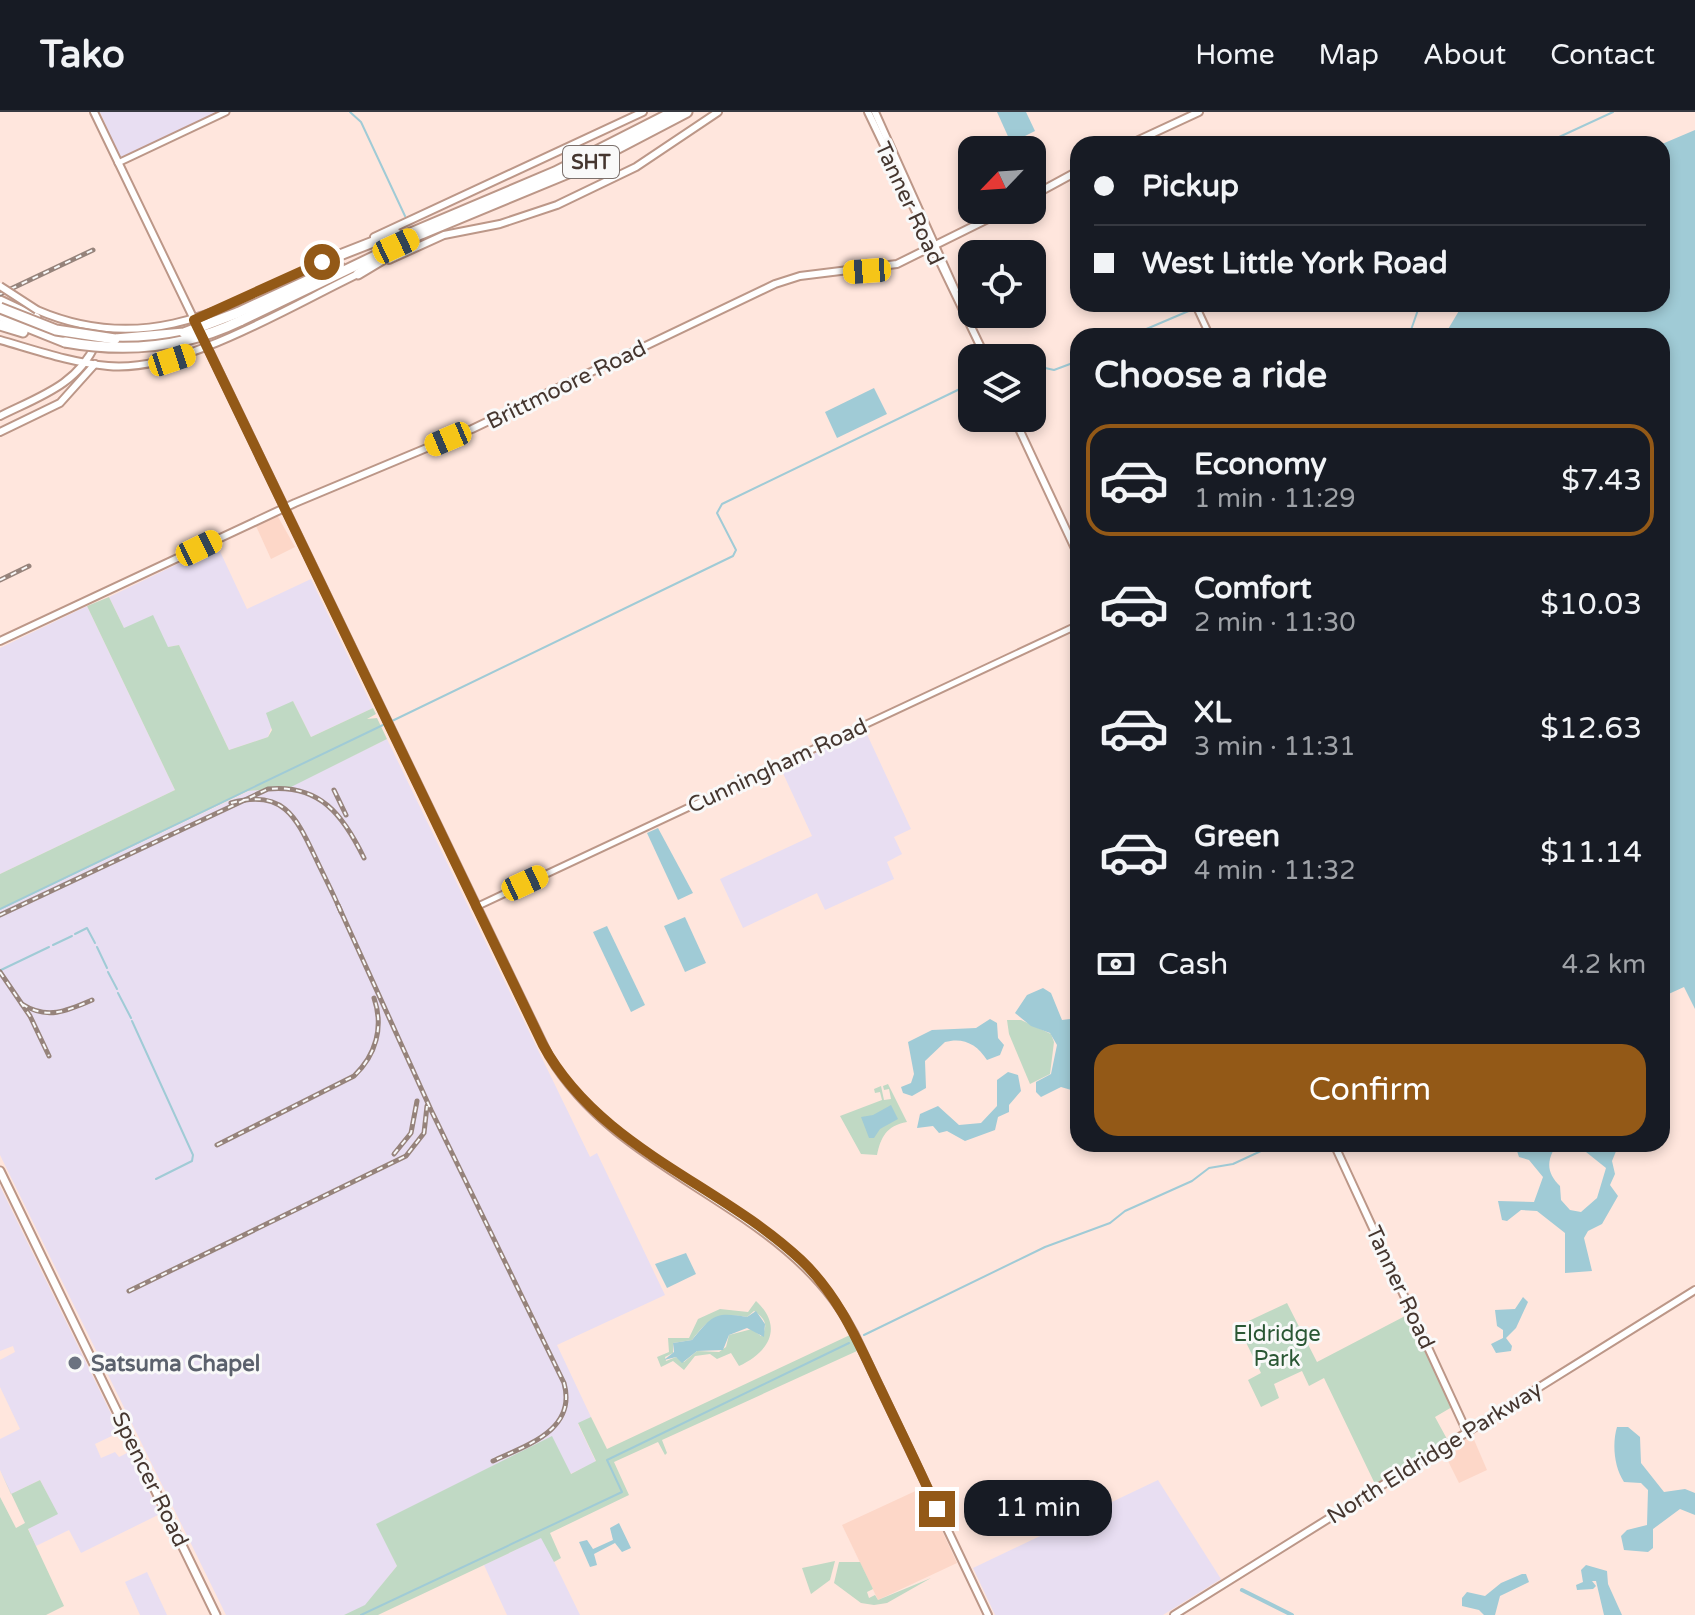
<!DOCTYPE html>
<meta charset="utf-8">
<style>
body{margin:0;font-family:"Varela Round",sans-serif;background:#20242c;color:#f1f3f6;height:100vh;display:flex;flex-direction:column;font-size:30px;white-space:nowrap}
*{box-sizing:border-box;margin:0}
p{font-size:26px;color:#9ea1a6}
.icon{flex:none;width:44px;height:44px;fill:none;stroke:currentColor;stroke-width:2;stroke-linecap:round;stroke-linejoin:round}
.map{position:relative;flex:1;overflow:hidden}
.details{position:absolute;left:1070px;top:216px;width:600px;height:824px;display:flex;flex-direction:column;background:#171b24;border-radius:24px;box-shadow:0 4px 12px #0003}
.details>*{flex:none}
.banner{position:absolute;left:1070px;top:24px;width:600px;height:176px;border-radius:24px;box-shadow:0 4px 12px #0003;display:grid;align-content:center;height:176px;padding:0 24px;background:#171b24}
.needle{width:52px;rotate:245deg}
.tools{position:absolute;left:958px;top:24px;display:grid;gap:16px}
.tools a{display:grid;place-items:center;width:88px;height:88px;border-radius:16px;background:#171b24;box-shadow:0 4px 12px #0003;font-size:40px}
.end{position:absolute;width:36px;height:36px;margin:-18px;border:10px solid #935917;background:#fff;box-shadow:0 0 0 4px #fff}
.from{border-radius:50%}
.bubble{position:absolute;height:56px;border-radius:24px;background:#171b24;box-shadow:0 4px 12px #0003;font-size:26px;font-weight:600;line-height:56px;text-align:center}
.car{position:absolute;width:24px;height:48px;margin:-24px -12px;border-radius:10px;box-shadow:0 0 6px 2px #0007;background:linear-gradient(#f5c518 24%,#345 0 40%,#f5c518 0 76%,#345 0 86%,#f5c518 0)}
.banner b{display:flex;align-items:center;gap:28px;height:76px;font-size:30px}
.banner b+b{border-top:2px solid #363941}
.banner i{width:20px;height:20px;background:#f1f3f6}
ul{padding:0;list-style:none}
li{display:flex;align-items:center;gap:24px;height:112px;margin:0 16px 12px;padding:0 8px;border:4px solid transparent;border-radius:24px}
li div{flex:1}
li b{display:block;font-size:30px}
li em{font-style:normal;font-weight:600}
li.selected{border-color:#935917}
li>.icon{width:72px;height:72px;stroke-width:1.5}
h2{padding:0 24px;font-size:36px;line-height:96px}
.pay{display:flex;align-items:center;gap:20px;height:88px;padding:0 24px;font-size:30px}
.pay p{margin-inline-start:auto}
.primary-button{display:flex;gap:16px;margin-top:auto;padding:16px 24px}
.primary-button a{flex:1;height:92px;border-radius:24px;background:#935917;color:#fff;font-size:32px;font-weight:600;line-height:92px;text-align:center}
header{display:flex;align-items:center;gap:48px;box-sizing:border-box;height:112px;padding:0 40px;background:#171b24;border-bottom:2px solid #363941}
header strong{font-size:38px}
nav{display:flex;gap:44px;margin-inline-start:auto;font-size:28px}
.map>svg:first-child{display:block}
.built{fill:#fdd7c8}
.industrial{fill:#e8def2}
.green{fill:#c0d9c4;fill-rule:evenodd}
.water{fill:#a0cbd6}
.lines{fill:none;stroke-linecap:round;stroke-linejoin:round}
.stream{stroke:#a0cbd6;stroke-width:2}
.canal{stroke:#a0cbd6;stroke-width:4}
.tertiary-casing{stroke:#bc9788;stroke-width:9}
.secondary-casing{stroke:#bc9788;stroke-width:10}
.primary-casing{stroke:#bc9788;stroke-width:11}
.motorway-casing{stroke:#bc9788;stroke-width:13}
.tertiary{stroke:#fff;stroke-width:5}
.secondary{stroke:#fff;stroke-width:6}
.primary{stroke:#fff;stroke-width:7}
.motorway{stroke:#fff;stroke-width:9}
.rail-casing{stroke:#96837b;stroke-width:5}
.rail{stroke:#f9f9f9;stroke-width:2;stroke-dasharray:6;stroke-linecap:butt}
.secondary-bridge-casing{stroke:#bc9788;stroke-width:10;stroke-linecap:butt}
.motorway-bridge-casing{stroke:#bc9788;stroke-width:13;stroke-linecap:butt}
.secondary-bridge{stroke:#fff;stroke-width:6}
.motorway-bridge{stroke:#fff;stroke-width:9}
.route{stroke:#935917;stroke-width:10}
.worship-dot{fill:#6b7280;stroke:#f9f9f9;stroke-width:3}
.labels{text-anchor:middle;stroke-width:6;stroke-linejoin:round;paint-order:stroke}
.shield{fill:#f9f9f9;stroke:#7b706c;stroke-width:2}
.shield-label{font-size:20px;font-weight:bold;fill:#45362f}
.street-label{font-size:22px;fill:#45362f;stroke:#f9f9f9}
.park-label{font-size:22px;fill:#2a5734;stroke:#f9f9f9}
.worship-label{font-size:22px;font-weight:bold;fill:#5b616d;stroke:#f9f9f9;text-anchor:start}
</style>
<header>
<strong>Tako</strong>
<nav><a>Home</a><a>Map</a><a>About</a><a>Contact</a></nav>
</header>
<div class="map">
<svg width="1695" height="1503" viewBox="0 0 1695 1503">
<rect width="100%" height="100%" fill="#ffe6dd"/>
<g class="built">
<polygon points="277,403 295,435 271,447 256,414"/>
<polygon points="1472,1323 1487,1358 1459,1371 1444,1341"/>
<polygon points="922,1376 957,1451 878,1488 842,1413"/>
</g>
<g class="industrial">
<polygon points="100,0 220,0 120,46"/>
<polygon points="217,433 247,497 311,467 373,596 311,625 293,589 272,613 268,625 229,638 179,533 168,535 124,516 109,485"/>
<polygon points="87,494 175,678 0,762 0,536"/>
<polygon points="865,618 911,717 894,725 902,742 887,750 894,767 825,798 817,781 743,816 720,767 812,724 781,657"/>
<polygon points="387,627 590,1045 597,1041 665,1183 557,1233 591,1305 578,1312 596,1350 570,1362 551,1325 377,1412 397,1454 365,1494 345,1503 226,1503 0,1043 0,798 249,679 291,674"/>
<polygon points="0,1074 120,1320 95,1332 101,1346 115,1340 119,1345 129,1340 160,1402 81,1441 69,1418 36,1434 28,1416 57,1401 40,1368 11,1382 0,1358 0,1327 20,1317 0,1275 0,1248 15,1240 13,1234 0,1239"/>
<polygon points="1158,1368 1221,1467 1163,1503 995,1503 973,1456"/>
<polygon points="542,1425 580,1503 507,1503 484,1453"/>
<polygon points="147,1460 167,1503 140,1503 125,1470"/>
</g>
<g class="green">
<polygon points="109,485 124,516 153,503 168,535 179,533 229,638 268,625 272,618 266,601 293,589 311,625 373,596 376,602 367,607 377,606 387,627 291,675 248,679 0,798 0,762 175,678 87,494"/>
<polygon points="1007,908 1021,908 1051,922 1054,930 1050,962 1030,972 1009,922"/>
<path d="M888,972L907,1010C886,1014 881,1025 877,1043L861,1042L840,1004L882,988L880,980L875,981L874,977L881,974L884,988L891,987L889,977L884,978L883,974Z"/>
<path d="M756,1189C784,1215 769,1240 739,1254L731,1241L717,1247L710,1242L695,1244L684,1258L673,1249L661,1255L657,1245L669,1240L668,1226H689L698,1207L720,1197L748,1200ZM754,1199C765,1206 769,1214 761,1224L752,1217L729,1223L726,1235L719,1240L697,1239L684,1250L676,1245L666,1249L665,1245L673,1241V1231L692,1228C709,1206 718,1200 747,1205Z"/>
<polygon points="1287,1191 1317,1250 1407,1203 1452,1295 1435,1305 1447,1327 1375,1372 1324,1266 1309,1274 1302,1259 1274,1272 1279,1286 1261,1295 1248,1268 1261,1261 1238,1214"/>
<polygon points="850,1223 857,1239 662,1328 667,1341 665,1343 658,1330 614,1350 629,1383 550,1421 561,1446 554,1450 541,1426 378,1503 344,1503 365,1493 397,1454 376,1412 552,1324 571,1362 596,1349 578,1311 591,1305 607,1337"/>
<polygon points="0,1358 11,1382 40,1368 58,1402 28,1417 64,1494 46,1503 0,1503 0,1385 16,1416 25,1411"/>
<polygon points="835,1449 830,1468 811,1482 802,1456"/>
<polygon points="839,1450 860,1450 873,1477 867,1480 869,1486 875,1483 878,1488 931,1466 887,1491 874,1493 861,1491 834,1471"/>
</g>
<g class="water">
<polygon points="997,0 1026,0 1035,19 1011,31"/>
<polygon points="1695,18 1695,897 1684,875 1662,885 1662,224 1444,224 1463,192 1662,192 1662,32"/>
<polygon points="874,276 887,302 837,326 825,300"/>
<polygon points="658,716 693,781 678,788 647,721"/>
<polygon points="685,805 706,851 685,860 664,814"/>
<polygon points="607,814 645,893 631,900 593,820"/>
<polygon points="1043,876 1051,881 1062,908 1078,906 1078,944 1073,949 1078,980 1061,975 1041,985 1036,980 1036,970 1051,962 1057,933 1050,921 1031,914 1015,901 1027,883"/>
<path d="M990,907L997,911L998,926L1004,933L1000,943L987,948C977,932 963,925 945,930L925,949L926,976L912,984L903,981L901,975L911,971L914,962L908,930L932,918L976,916Z"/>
<polygon points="1008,960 1018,963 1021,979 1009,993 1009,1000 998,1005 995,1018 965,1029 947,1019 939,1021 933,1014 917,1016 920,1002 938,994 959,1013 981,1011 997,994 997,968"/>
<polygon points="891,993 898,1007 880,1017 874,1026 869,1026 861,1005 873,1003"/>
<path d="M1520,1032H1549L1553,1039C1546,1053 1549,1063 1560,1074L1561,1088L1570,1098L1581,1100L1597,1086L1606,1056L1586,1040L1584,1032H1619L1612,1049L1615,1062L1610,1073L1618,1084L1602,1112L1588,1119L1584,1126L1592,1159L1565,1161V1121L1537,1099L1521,1098L1507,1109L1502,1108L1498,1089L1534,1090L1543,1065L1529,1048L1519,1045L1516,1036Z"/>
<polygon points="686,1141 696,1162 667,1176 655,1152"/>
<polygon points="1523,1185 1528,1190 1516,1216 1506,1226 1512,1234 1511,1239 1496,1241 1491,1232 1503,1226 1503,1218 1497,1214 1495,1198 1515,1197"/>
<path d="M756,1199L765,1212L764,1225L747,1216L729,1223L723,1238L697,1239L682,1251L676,1245L664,1248L674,1240L673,1231L692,1228C712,1204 714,1199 747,1205Z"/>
<path d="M1617,1315H1628L1640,1325L1641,1351L1664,1380L1685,1377L1695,1381V1403L1680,1397L1653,1417V1436L1648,1440L1624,1438L1621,1424L1627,1418L1647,1413L1648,1378L1641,1371L1624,1370C1614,1355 1612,1332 1617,1315Z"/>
<polygon points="619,1411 631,1436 622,1440 615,1431 594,1442 597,1453 590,1455 579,1430 587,1428 593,1437 613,1428 610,1416"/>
<polygon points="1586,1453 1607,1459 1608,1472 1622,1503 1604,1503 1596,1469 1592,1469 1596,1474 1593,1477 1577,1478 1576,1473 1583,1470 1581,1458"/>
<polygon points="1522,1462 1526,1462 1529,1470 1500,1484 1495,1503 1484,1503 1479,1498 1462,1494 1462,1486 1467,1480 1485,1484 1501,1471"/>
</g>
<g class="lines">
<g class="stream">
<polyline points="350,0 361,10 405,104"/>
<polyline points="1544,32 1613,0"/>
<polyline points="1411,218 1420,192"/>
<polyline points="1130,224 1205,192"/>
<polyline points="1032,253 1054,258 1078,249"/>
<polyline points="392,609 733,444 736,438 717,401 722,392 966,274 972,268"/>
<polyline points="0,797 383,613"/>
<polyline points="75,822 87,816 95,831"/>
<polyline points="53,833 72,824"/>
<polyline points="97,835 107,856"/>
<polyline points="1,858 49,835"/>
<polyline points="108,860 117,877"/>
<polyline points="118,881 131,906"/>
<polyline points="132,909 193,1043 192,1049 156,1067"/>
<polyline points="864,1223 1045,1135 1110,1111 1125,1099 1192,1069 1209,1056 1233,1052 1276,1032"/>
<polyline points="361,1503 622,1380 607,1348 849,1231"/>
</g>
<polyline class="canal" points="1242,1478 1292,1503"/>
<g class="tertiary-casing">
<g id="tertiary">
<polyline points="118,51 226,0"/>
<polyline points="1195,192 1210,224"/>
<polyline points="476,795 1078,513"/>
</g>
</g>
<g class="secondary-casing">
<g id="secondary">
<path d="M94,0L549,944C622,1067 788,1092 854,1221L988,1503"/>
<polyline points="868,0 986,246"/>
<polyline points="875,0 955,178"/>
<polyline points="1130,32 1199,0"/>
<polyline points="1032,84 1078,59"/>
<polyline points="374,125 643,0"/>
<polyline points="389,148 444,123 500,112 557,93 636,55 718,0"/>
<path d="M37,198C146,245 227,196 324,149"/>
<path d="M0,228C35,238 72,251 108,254C183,261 292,193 360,161"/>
<path d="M0,304C38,285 78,273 96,231"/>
<polyline points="1014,306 1078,443"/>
<polyline points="0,320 60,291 95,252"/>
<polyline points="0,529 295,391 472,317 775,172 800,164 897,152 1006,98"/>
<polyline points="1334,1032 1467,1320"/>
<polyline points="1174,1503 1695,1178"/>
</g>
</g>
<g class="primary-casing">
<polyline id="primary" points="0,1059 216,1503"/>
</g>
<g class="motorway-casing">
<g id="motorway">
<polyline points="385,132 555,60 673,0"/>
<polyline points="322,150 396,121"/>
<polyline points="358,162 393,141"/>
<polyline points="0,189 36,206"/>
<polyline points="237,201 339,154"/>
<polyline points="0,204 65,230"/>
<polyline points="240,209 421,122 578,57 687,0"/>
<polyline points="0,213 23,220"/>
<polyline points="115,227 184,221"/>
</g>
</g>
<use href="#tertiary" class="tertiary"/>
<use href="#secondary" class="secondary"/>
<use href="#primary" class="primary"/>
<use href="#motorway" class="motorway"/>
<g class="rail-casing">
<g id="rail">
<polyline points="0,182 93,138"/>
<polyline points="0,468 29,454"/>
<polyline points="334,678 346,703"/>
<path d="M231,691C285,676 297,707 317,749C325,766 334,783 341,800"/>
<path d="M338,793L431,998L564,1271C577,1318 527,1333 493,1349"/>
<path d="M0,803L268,677C320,672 343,703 364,746"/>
<polyline points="0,860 30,904 49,944"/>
<path d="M22,892C47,908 67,899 92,888"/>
<path d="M217,1033L354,964C376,943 384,915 374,886"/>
<polyline points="394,1042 411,1021 417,989"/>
<polyline points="129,1179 406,1044 424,1021 427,994"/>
</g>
</g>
<use href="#rail" class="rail"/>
<g class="secondary-bridge-casing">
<polyline id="secondary-bridge" points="0,174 37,198"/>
</g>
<g class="motorway-bridge-casing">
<g id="motorway-bridge">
<polyline points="0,196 56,218 115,227"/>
<polyline points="184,221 237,201"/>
<path d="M65,230C126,241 184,236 240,209"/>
</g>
</g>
<use href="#secondary-bridge" class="secondary-bridge"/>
<use href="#motorway-bridge" class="motorway-bridge"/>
</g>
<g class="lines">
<path class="route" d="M322,150L194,208L543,933C600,1037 719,1071 801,1148C839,1184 858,1230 880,1276C899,1316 919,1356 937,1397"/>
</g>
<circle class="worship-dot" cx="75" cy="1251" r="8"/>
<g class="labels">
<rect class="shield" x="563" y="34" width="56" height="32" rx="6"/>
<g class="shield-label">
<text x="591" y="57">SHT</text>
</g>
<g class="street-label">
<text transform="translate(910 91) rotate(65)" y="8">Tanner Road</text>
<text transform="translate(566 272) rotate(-26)" y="8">Brittmoore Road</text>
<text transform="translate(777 653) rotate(-25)" y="8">Cunningham Road</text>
<text transform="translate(1401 1175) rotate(65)" y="8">Tanner Road</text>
<text transform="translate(1434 1340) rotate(-32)" y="8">North Eldridge Parkway</text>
<text transform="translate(151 1367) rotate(64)" y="8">Spencer Road</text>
</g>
<g class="park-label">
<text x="1277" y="1229">Eldridge<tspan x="1277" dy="25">Park</tspan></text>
</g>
<g class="worship-label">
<text x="91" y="1259">Satsuma Chapel</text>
</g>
</g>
</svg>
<div class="tools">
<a><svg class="needle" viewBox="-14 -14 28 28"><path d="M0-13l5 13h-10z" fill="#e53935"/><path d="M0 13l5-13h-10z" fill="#9ea1a6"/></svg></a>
<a><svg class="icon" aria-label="locate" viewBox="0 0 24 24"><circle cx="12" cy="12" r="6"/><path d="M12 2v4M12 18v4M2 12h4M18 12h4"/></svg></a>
<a><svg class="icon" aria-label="layers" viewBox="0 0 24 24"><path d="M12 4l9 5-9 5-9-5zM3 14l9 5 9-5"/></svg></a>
</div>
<i class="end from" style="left:322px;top:150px"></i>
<i class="end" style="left:937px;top:1397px"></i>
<div class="bubble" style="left:964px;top:1368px;width:148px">11 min</div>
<i class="car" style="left:396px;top:134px;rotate:65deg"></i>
<i class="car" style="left:867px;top:159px;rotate:266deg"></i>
<i class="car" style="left:172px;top:248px;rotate:72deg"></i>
<i class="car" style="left:448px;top:327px;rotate:247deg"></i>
<i class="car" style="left:199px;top:436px;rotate:64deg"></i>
<i class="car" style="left:525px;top:771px;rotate:65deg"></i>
<div class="banner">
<b><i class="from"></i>Pickup</b>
<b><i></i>West Little York Road</b>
</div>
<section class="details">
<h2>Choose a ride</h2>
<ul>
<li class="selected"><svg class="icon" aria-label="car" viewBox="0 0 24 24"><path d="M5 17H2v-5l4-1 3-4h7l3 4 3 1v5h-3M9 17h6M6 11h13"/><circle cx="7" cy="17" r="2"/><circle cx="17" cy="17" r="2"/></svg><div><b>Economy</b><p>1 min · 11:29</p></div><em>$7.43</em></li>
<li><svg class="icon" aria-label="car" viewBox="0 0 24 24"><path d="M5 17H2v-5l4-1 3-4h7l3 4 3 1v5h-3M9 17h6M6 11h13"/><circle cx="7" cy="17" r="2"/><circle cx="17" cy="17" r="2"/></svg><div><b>Comfort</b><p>2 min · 11:30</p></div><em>$10.03</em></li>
<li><svg class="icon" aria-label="car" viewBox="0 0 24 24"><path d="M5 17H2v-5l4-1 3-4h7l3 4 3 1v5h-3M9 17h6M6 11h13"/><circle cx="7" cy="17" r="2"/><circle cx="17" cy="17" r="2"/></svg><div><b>XL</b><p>3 min · 11:31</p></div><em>$12.63</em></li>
<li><svg class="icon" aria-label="car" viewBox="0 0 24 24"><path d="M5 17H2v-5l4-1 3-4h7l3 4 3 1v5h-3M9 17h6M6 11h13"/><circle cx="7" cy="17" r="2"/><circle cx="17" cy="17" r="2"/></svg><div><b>Green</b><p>4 min · 11:32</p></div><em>$11.14</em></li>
</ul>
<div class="pay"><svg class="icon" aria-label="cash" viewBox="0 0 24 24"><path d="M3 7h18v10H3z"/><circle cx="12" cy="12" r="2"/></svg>Cash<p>4.2 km</p></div>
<div class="primary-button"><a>Confirm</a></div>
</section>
</div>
